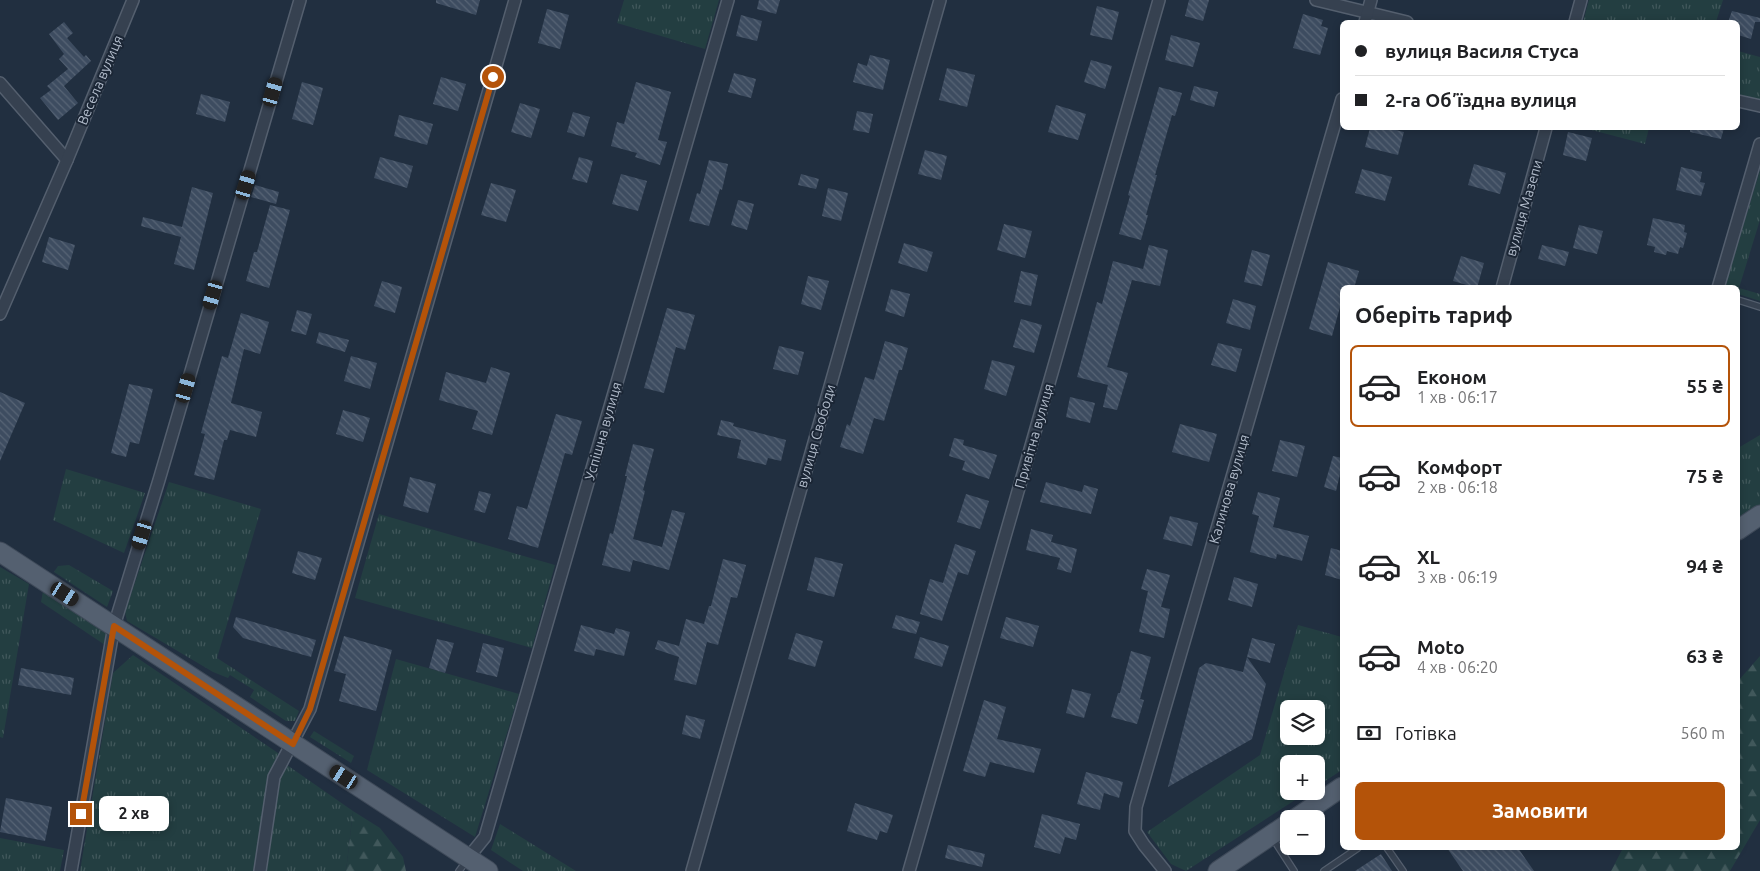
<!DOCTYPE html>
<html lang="uk">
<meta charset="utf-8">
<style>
body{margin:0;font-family:Ubuntu,sans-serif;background:#f2f2f2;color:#202124;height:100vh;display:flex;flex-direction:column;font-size:19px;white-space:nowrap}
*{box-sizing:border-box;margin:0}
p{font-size:16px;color:#757577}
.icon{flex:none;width:28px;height:28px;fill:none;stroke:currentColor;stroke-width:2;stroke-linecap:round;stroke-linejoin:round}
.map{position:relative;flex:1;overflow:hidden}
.drawer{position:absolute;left:1340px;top:285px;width:400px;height:565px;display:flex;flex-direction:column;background:#fff;border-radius:8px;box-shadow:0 2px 8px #0003}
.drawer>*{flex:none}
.hud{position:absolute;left:1340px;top:20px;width:400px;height:110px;border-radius:8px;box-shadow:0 2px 8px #0003;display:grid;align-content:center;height:110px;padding:0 15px;background:#fff}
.tools{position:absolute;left:1280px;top:700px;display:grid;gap:10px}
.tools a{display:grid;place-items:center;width:45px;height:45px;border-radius:8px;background:#fff;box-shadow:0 2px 8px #0003;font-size:25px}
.end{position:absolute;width:22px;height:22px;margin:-11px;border:6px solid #b45309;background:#fff;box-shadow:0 0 0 2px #fff}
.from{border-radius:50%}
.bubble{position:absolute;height:35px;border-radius:8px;background:#fff;box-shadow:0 2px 8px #0003;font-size:16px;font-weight:600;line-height:35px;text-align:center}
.car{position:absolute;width:15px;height:30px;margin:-15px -8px;border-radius:6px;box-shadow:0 0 4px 1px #0007;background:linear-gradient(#222 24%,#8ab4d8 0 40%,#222 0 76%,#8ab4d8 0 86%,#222 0)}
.hud b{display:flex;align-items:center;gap:18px;height:48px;font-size:19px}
.hud b+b{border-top:1px solid #e0e0e0}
.hud i{width:12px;height:12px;background:#202124}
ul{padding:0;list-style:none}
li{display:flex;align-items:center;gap:15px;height:82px;margin:0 10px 8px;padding:0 5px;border:2px solid transparent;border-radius:8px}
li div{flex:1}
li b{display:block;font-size:19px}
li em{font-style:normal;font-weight:600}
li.active{border-color:#b45309}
li>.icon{width:45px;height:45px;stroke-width:1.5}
h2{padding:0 15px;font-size:22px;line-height:60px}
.pay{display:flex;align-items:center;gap:12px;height:55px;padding:0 15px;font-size:19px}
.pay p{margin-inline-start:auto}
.action{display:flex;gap:10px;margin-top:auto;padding:10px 15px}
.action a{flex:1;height:58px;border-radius:8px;background:#b45309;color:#fff;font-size:20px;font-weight:600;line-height:58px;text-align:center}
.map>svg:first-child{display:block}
.grass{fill:url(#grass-tufts);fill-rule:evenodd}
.forest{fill:url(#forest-firs)}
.building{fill:url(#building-back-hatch)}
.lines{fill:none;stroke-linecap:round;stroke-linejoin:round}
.lane-casing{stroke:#545f6e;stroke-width:8}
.street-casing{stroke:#545f6e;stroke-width:14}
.primary-casing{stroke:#3f4a59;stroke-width:21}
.lane{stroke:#364150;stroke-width:5.5}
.street{stroke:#364150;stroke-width:11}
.primary{stroke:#546070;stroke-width:19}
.route{stroke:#b45309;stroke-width:6}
.labels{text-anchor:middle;stroke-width:4;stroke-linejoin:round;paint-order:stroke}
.street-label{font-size:14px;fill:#b2bccb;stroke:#1b2635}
</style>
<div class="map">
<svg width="1760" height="871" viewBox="0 0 1760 871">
<defs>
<pattern id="grass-tufts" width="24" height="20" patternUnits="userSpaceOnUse" patternTransform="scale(1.25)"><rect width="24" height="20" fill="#233e41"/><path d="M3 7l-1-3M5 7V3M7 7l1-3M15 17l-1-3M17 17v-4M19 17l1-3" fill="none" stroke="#41585b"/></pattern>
<pattern id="forest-firs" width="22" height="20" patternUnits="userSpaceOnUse" patternTransform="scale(1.25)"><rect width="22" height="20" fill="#233e41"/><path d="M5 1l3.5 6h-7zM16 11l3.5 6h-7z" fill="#41585b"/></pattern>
<pattern id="building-back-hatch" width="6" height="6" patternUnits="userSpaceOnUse" patternTransform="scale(1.25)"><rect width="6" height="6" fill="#3d4c60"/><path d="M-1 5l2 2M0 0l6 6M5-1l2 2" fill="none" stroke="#576475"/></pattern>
</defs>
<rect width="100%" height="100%" fill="#212f40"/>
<g class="grass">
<polygon points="624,0 719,0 705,49 617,23"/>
<polygon points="1589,0 1723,0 1716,22 1583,22"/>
<polygon points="1738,51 1760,57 1760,100 1738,95"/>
<polygon points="1584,128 1649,128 1645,144"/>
<polygon points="1760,170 1760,220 1739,288 1760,294 1760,301 1738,294 1738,288 1725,287"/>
<polygon points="1760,435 1760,505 1738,520 1738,448"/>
<polygon points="66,469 145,493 124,553 53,520"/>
<polygon points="169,482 261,509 217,658 299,711 295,721 286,721 250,697 254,690 230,675 228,678 213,672 127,621 125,612"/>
<polygon points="379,514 555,565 532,648 355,598"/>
<polygon points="69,565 113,591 107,607 54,572 58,566"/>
<polygon points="0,567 29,584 3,738 0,737"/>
<polygon points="43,591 107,634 105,645 41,602"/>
<path d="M1298,625L1342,637V770L1316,787V764H1289V791H1309L1186,871L1171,864L1147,832L1260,755ZM1289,709H1316V736H1289Z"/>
<polygon points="133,655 281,755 269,773 255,871 80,871 113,673"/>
<polygon points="396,659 519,694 475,837 367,770"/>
<polygon points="314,731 354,756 351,763 310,737"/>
<polygon points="287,765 353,811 346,871 266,871 279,778"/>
<polygon points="500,824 576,871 523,871 491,850"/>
<polygon points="0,838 64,850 60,871 0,871"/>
</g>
<g class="forest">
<polygon points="1760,656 1760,820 1730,871 1611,871 1623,848 1738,848 1738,681"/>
<polygon points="353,811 380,828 403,857 406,871 346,871"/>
</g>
<g class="building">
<polygon points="436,0 480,0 476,15 436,3"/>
<polygon points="759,0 780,0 776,14 757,9"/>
<polygon points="1189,0 1209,0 1203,21 1185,16"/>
<polygon points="1097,6 1119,12 1112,40 1090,35"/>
<polygon points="547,9 569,15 560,49 538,43"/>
<polygon points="1732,11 1760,18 1760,22 1755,22 1751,39 1738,35 1738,22 1728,22"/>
<polygon points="1303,14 1323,20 1321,26 1328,28 1320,55 1293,48"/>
<polygon points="741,15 762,21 757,41 736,36"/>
<polygon points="64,22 73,33 67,38 84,57 86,55 91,61 64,86 78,103 58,120 40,98 51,90 47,86 68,69 59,59 64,54 49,34"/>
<polygon points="1171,35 1200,43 1193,67 1165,60"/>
<polygon points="870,55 890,60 883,90 853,82 858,63 867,66"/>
<polygon points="1091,60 1112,66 1105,89 1084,82"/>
<polygon points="947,68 975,75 967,107 939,100"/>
<polygon points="734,73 756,79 751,98 728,92"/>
<polygon points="441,77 466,84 458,111 433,104"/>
<polygon points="302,82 323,88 313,125 292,119"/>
<polygon points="636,82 671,92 658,140 667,142 660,165 635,157 637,153 611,146 617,122 624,124"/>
<polygon points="1194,86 1218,92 1214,107 1190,100"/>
<polygon points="1159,87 1182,93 1175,116 1172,115 1155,175 1157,175 1146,215 1148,215 1141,240 1119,234 1130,196 1128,195"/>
<polygon points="201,94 230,102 225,122 196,114"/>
<polygon points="520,103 540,109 531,138 511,132"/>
<polygon points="1056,105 1086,114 1078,140 1048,132"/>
<polygon points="857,111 873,114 869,133 853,130"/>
<polygon points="573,112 590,117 584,137 567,132"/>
<polygon points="399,115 433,124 427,145 394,136"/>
<polygon points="1370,128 1387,128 1404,132 1398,155 1365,147"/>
<polygon points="1690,128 1724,128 1721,139 1690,132"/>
<polygon points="1568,132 1592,138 1586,161 1563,155"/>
<polygon points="925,150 947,156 941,180 918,174"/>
<polygon points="380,157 413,166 407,188 374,178"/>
<polygon points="579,157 593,161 587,183 572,179"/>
<polygon points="709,160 728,164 722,190 720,189 709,226 689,221 697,193 700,194"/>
<polygon points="1474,164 1506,173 1500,194 1468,185"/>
<polygon points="1681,167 1702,172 1700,182 1705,183 1701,196 1676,190"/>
<polygon points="1362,169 1392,177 1385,201 1355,193"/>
<polygon points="621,174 647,181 638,211 612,204"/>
<polygon points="801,174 819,179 816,189 798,185"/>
<polygon points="491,183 516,190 506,222 481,215"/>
<polygon points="255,185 279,192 276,204 251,197"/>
<polygon points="192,187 213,193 194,270 174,264 181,237 141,226 143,217 182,227"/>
<polygon points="828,188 848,193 841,221 822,216"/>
<polygon points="738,200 754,204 747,230 731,225"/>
<polygon points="270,205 290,210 269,288 246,281 254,252 257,252"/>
<polygon points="1653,218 1685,225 1684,232 1687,233 1683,248 1680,247 1678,254 1667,251 1666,255 1654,252 1655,247 1647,245"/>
<polygon points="1004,224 1032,231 1025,258 997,250"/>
<polygon points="1579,225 1603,231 1597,254 1573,248"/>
<polygon points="49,237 75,245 68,270 42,262"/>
<polygon points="904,243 933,252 927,272 898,263"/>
<polygon points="1149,245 1168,250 1160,286 1132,280 1107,367 1128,373 1117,410 1103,407 1108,385 1077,377 1097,302 1102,304 1113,261 1143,269"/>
<polygon points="1542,245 1569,252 1565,266 1538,259"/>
<polygon points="1252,250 1270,255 1262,286 1244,282"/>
<polygon points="1461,256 1484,263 1477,288 1453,281"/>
<polygon points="1328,262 1359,271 1354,288 1342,288 1342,300 1332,336 1309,329"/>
<polygon points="1021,271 1038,275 1031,306 1014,302"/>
<polygon points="808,276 829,281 821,310 801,304"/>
<polygon points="382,281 402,287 395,313 374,306"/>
<polygon points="891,289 910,294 904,317 885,311"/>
<polygon points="1233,299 1256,306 1250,330 1226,323"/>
<polygon points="667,308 695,315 685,350 676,347 664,393 644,388"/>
<polygon points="297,310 312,314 306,335 291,331"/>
<polygon points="241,313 269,322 260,354 244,349 231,403 262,412 256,437 230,430 227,440 224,440 214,480 194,475 205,434 201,433 222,356 228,358"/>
<polygon points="1021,319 1042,325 1034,353 1013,347"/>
<polygon points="319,332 349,340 345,352 316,343"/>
<polygon points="885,341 908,348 902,370 899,370 884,421 874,418 863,454 840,447 847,424 850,426 865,377 874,380"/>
<polygon points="1218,343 1242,349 1236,372 1211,365"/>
<polygon points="779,346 804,352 798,375 773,369"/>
<polygon points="351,356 377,363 370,389 344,381"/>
<polygon points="992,360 1015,366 1006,396 984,389"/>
<polygon points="491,367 510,373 492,435 472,429 478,411 439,400 446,372 486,383"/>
<polygon points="129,384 153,389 139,444 130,442 126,457 111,453"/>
<polygon points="0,392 25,403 0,461"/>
<polygon points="1070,397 1095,403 1090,423 1066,417"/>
<polygon points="343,410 370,418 363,442 336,434"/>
<polygon points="556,414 582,421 572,455 565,453 538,548 508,539 517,506 527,509"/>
<polygon points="721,420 734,423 733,426 786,440 781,461 768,458 766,465 737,458 741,440 717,435"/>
<polygon points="1180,424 1217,434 1209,462 1172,452"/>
<polygon points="954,438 964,440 963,445 997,455 989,479 962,470 965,461 949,456"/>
<polygon points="1280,440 1305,446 1297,477 1272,471"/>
<polygon points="633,444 654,449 643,490 645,491 633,539 662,547 672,510 685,513 669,570 633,560 630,572 602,565 610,533 613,534 627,476 625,476"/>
<polygon points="1333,456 1342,458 1342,466 1336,491 1324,487"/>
<polygon points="410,477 436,484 428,513 403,506"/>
<polygon points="1046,482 1082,492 1084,485 1098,489 1091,514 1040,502"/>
<polygon points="479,491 491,494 485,513 474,510"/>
<polygon points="1258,492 1280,498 1273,527 1309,536 1302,561 1277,554 1276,559 1250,552 1259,516 1252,514"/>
<polygon points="966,494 989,501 980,529 957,522"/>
<polygon points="1170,516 1198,523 1192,546 1163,539"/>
<polygon points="1031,529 1053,535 1051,542 1077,549 1071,573 1057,569 1060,558 1026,550"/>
<polygon points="955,544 976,551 968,575 958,572 942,621 920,614 930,579 943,583"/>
<polygon points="1331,548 1342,551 1342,580 1325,575"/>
<polygon points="298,551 322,558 315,580 292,573"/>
<polygon points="815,557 843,564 834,597 807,590"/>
<polygon points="723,559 746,565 737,598 731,597 718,645 707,642 696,685 674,680 679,657 655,649 658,640 679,646 686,619 704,624 709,606 711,606"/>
<polygon points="1147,569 1170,575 1161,607 1170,609 1164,638 1139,632 1148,591 1141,589"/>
<polygon points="1234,577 1258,584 1252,607 1228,600"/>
<polygon points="896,615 920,622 916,634 892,628"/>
<polygon points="236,617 316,640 311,657 243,638 233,627"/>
<polygon points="1006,617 1039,626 1033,647 1000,638"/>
<polygon points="581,625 614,634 616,628 630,632 624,656 596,649 594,656 574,651"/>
<polygon points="796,633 823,641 815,667 788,659"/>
<polygon points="344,636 392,650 376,711 339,701 346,674 334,671"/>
<polygon points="920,637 949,646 942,667 914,658"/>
<polygon points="1252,638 1275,644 1270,663 1247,657 1266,684 1252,739 1168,787 1199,668 1206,663 1243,672"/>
<polygon points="437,639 454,643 445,673 429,668"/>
<polygon points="483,643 504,648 497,677 476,672"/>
<polygon points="1131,651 1151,657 1140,699 1144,700 1137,724 1111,717 1118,693 1120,693"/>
<polygon points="21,668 74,678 71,695 18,685"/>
<polygon points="1072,689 1091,694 1084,718 1066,713"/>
<polygon points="984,700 1006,707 997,739 1041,749 1034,773 990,762 985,777 963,771"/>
<polygon points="686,715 705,720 700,739 682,734"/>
<polygon points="1086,772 1123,782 1119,798 1104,793 1100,810 1077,804"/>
<polygon points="6,798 52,807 45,841 0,832"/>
<polygon points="855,803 893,815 887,833 880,831 877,840 847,831"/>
<polygon points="1042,814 1080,824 1076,840 1065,837 1060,854 1034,847"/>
<polygon points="948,845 985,854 982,867 945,858"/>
<polygon points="1447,848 1518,848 1534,871 1463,871"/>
<polygon points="1381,854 1392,871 1355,871"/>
</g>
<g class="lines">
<g class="lane-casing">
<g id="lane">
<polyline points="1738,300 1760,307"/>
<polyline points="1272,837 1294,871"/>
<polyline points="1387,848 1403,871"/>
<polyline points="459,871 467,860"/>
<polyline points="1324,871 1358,848"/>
</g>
</g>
<g class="street-casing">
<g id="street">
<polyline points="1316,0 1407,22"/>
<polyline points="1365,22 1371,0"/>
<polyline points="1575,22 1581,0"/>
<polyline points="0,83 67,160"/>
<polyline points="1738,101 1760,106"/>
<polyline points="1502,288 1546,128"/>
<polyline points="1718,288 1760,144"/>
<polyline points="0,314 67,160 133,0"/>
<polyline points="468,858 485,837 728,0"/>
<polyline points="71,871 114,626 159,480 300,0"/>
<polyline points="260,871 274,777 310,709 515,0"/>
<polyline points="692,871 940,0"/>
<polyline points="909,871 1159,0"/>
<polyline points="1165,871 1144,845 1135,831 1136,807 1342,99"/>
</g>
</g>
<g class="primary-casing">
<g id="primary">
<polyline points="1738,530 1760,515"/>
<polyline points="0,552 488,871"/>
<polyline points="1295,819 1342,787"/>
<polyline points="1218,871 1289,823"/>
</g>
</g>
<use href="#lane" class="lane"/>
<use href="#street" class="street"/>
<use href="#primary" class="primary"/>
</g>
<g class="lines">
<polyline class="route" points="81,814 114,626 293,744 310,709 493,77"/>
</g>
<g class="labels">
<g class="street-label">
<text transform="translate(100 80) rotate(-67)" y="5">Весела вулиця</text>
<text transform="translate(1524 208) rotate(-74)" y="5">вулиця Мазепи</text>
<text transform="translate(603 431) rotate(-74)" y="5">Успішна вулиця</text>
<text transform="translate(816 436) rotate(-74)" y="5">вулиця Свободи</text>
<text transform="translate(1034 436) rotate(-74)" y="5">Привітна вулиця</text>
<text transform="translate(1229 489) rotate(-74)" y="5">Калинова вулиця</text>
</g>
</g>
</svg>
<div class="tools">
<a><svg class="icon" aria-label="layers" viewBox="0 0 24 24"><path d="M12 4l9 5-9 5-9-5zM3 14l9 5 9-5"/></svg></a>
<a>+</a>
<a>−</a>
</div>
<i class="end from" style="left:493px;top:77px"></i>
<i class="end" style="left:81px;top:814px"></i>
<div class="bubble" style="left:99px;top:796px;width:70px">2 хв</div>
<i class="car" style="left:273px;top:92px;rotate:16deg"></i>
<i class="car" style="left:246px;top:185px;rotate:17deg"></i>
<i class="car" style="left:213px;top:295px;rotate:196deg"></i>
<i class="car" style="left:186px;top:388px;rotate:16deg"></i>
<i class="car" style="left:142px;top:535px;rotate:197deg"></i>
<i class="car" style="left:65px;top:594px;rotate:123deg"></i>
<i class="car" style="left:344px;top:777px;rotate:303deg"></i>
<div class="hud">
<b><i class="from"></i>вулиця Василя Стуса</b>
<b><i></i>2-га Обʼїздна вулиця</b>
</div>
<section class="drawer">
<h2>Оберіть тариф</h2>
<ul>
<li class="active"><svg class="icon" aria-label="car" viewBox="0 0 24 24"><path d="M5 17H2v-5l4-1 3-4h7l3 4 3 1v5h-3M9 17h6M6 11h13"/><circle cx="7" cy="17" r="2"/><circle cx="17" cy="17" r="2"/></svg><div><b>Економ</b><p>1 хв · 06:17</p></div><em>55 ₴</em></li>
<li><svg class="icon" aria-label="car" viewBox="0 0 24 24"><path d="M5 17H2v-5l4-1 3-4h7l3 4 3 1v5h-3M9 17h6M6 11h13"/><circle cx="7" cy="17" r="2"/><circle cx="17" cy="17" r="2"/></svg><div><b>Комфорт</b><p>2 хв · 06:18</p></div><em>75 ₴</em></li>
<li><svg class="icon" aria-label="car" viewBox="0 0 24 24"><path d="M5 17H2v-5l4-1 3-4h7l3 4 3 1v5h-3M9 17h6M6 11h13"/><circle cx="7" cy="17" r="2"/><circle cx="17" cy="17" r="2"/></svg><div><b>XL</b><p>3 хв · 06:19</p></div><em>94 ₴</em></li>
<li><svg class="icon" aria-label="car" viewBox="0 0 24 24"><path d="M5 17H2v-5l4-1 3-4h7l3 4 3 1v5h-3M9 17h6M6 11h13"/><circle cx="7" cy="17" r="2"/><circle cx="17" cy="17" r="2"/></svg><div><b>Moto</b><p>4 хв · 06:20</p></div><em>63 ₴</em></li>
</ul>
<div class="pay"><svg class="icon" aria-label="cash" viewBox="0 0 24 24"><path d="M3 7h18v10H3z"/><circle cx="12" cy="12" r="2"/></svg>Готівка<p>560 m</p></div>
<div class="action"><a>Замовити</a></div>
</section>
</div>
